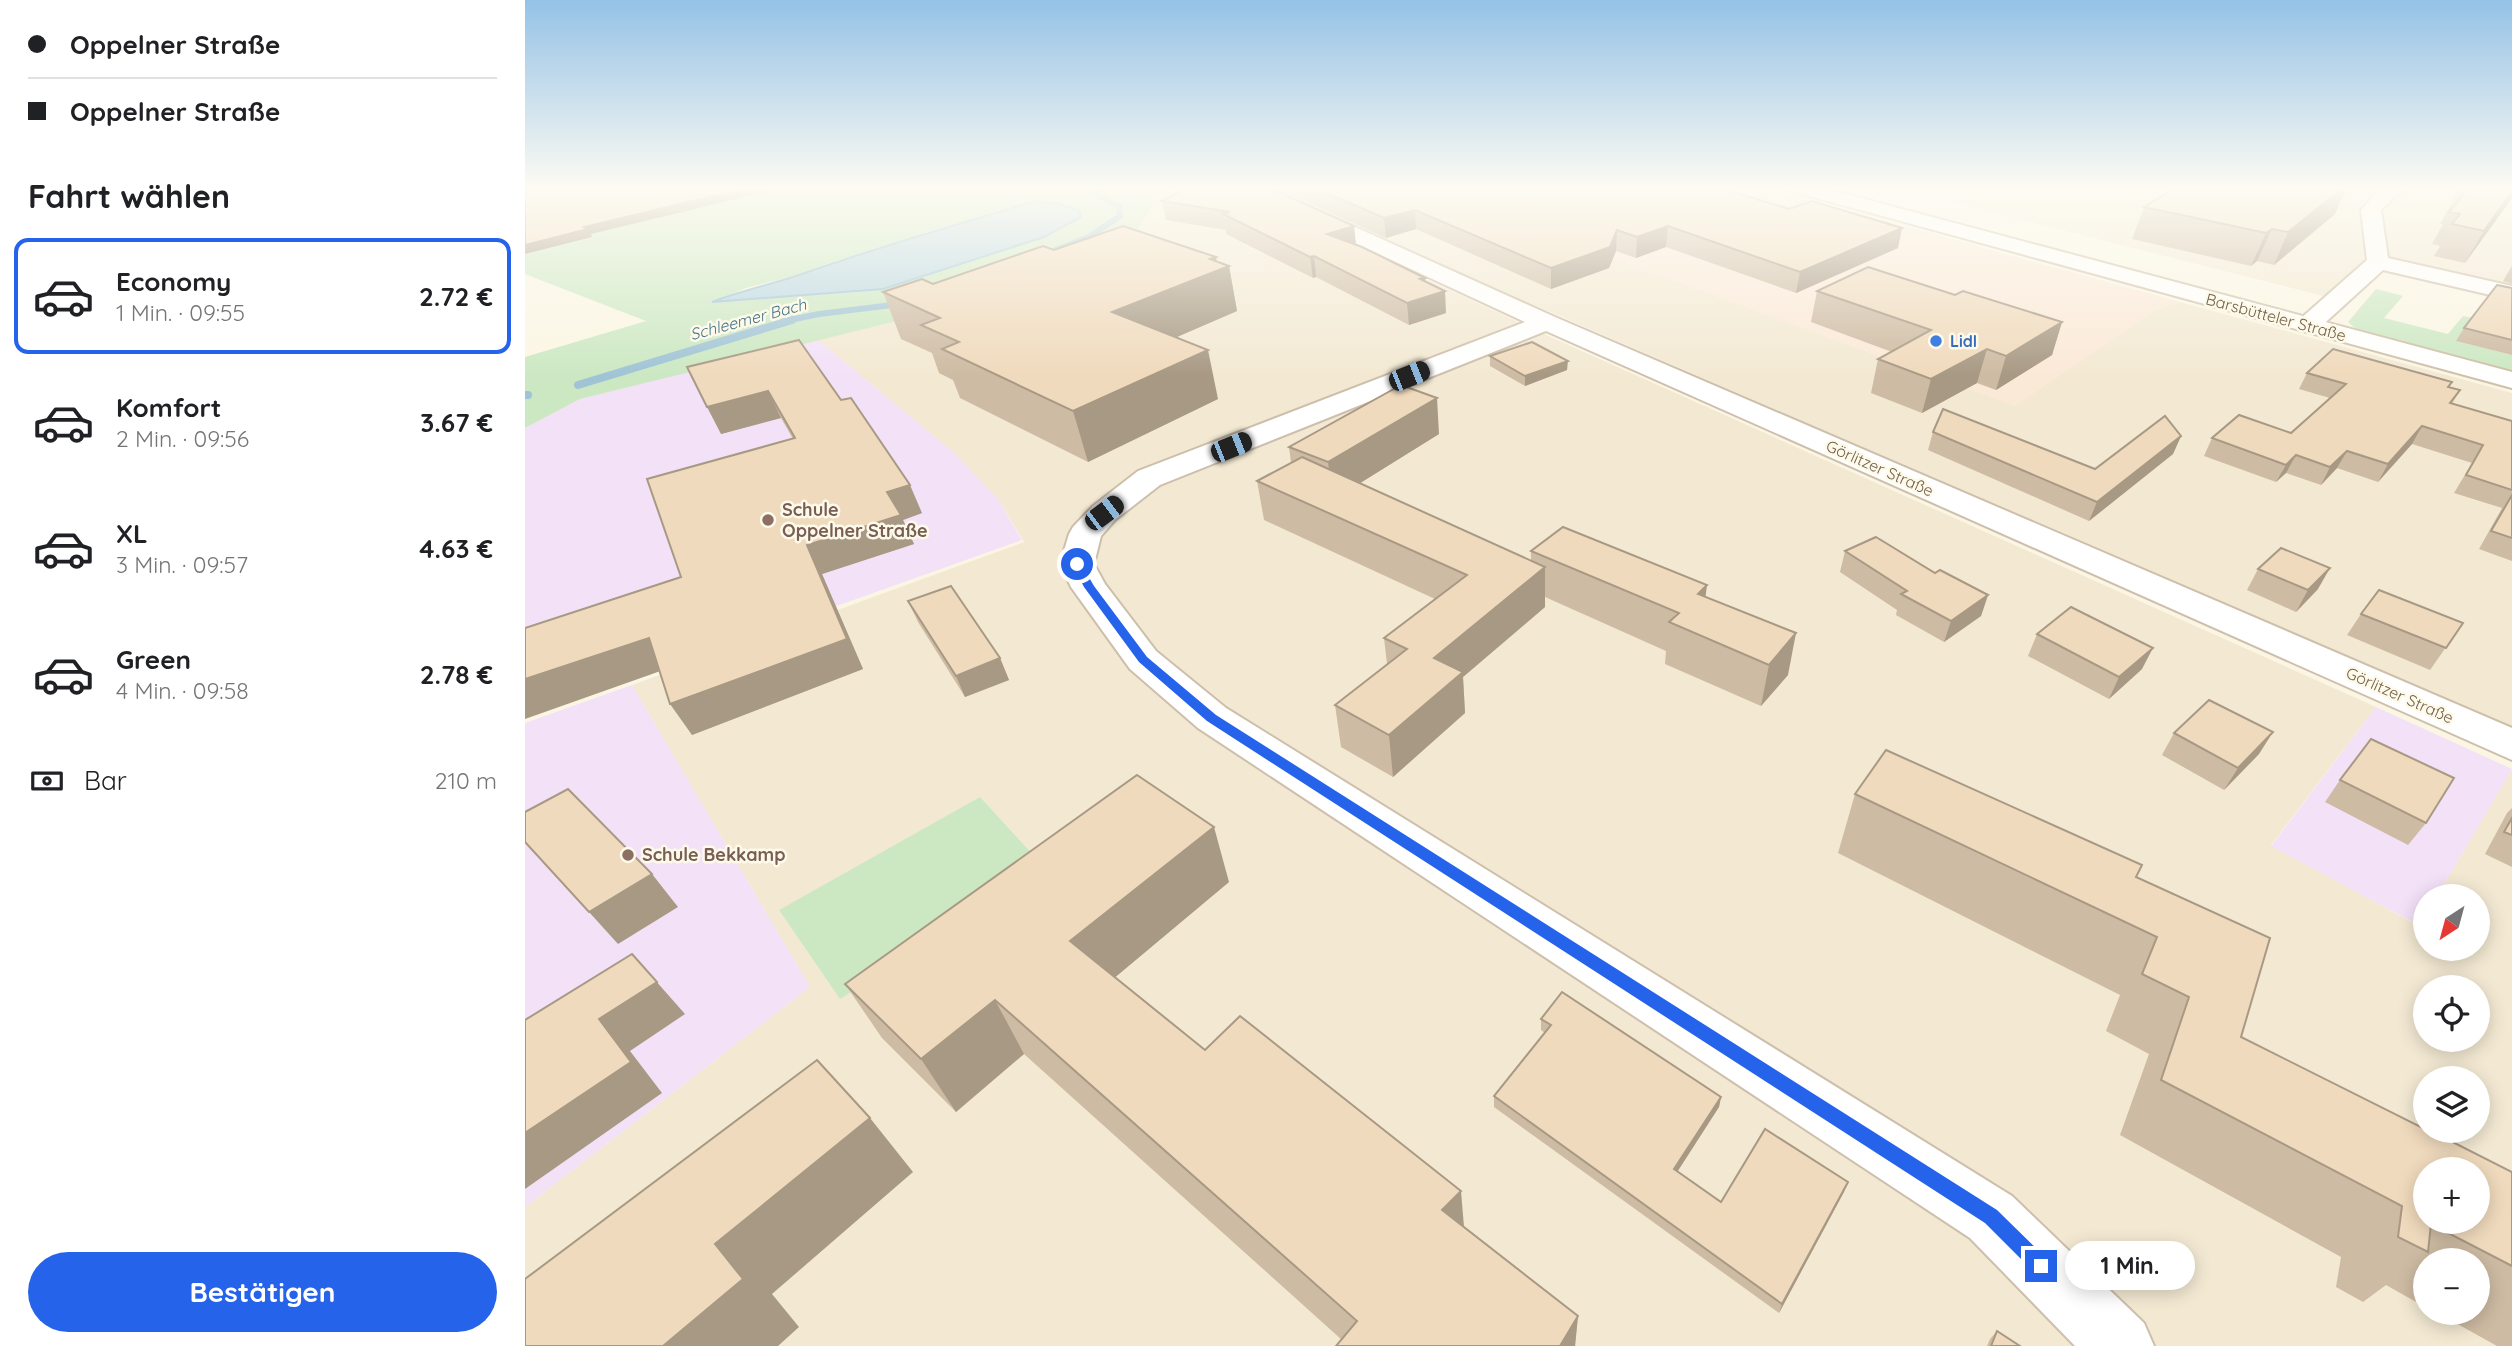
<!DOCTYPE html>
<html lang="de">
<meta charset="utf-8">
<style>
body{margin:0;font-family:Quicksand,sans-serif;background:#f6f6f6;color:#202124;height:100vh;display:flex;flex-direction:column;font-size:26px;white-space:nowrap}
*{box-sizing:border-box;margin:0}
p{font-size:23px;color:#757577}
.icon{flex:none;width:38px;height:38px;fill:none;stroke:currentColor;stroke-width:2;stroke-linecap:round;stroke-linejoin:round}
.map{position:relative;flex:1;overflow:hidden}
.side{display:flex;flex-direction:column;background:#fff;width:525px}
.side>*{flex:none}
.guide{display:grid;align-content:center;height:154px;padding:0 28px;background:#fff}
.needle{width:46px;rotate:216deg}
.buttons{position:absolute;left:1888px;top:884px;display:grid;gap:14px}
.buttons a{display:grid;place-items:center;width:77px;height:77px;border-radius:50%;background:#fff;box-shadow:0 4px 18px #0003;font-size:35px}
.end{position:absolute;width:32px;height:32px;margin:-16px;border:9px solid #2563eb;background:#fff;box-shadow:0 0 0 4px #fff}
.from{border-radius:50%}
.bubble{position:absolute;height:49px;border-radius:24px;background:#fff;box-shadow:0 4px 18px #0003;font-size:23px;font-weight:700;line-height:49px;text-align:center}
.car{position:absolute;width:21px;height:42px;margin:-21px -10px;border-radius:9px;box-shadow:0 0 5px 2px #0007;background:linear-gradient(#222 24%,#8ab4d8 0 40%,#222 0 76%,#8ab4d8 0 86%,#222 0)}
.guide b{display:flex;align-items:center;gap:24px;height:66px;font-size:26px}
.guide b+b{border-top:2px solid #e0e0e0}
.guide i{width:18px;height:18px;background:#202124}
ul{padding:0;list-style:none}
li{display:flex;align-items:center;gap:21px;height:116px;margin:0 14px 10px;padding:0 14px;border:4px solid transparent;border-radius:14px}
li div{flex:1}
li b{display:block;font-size:26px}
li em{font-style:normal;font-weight:700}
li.current{border-color:#2563eb}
li>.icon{width:63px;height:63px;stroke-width:1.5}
h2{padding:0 28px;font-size:32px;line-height:84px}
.pay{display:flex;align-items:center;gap:18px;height:77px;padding:0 28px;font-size:26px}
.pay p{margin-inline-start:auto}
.cta{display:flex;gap:14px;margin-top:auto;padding:14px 28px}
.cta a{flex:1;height:80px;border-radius:42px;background:#2563eb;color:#fff;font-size:28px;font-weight:700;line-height:80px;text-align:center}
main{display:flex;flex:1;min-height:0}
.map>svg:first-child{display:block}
.residential{fill:#f3e9d3;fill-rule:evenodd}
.commercial{fill:#fbe9d8}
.education{fill:#f3e1f8}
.green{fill:#cce8c3;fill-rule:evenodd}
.water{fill:#b9d7e4;stroke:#a0c4d6;stroke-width:2}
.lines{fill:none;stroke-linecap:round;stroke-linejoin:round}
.stream-far1{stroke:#a0c4d6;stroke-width:6}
.stream{stroke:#a0c4d6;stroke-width:8}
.street-casing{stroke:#cdbfab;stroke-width:4}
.secondary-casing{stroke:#cfc0a9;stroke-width:4}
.street{fill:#fff;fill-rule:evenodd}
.secondary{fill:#fff;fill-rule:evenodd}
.wall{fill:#cebba3}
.shaded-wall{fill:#a89984}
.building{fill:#f0dabd;stroke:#a89984;stroke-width:2;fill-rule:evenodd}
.route{fill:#2563eb}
.shop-dot{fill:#3f7fe0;stroke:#fefaea;stroke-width:2.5}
.education-dot{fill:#8d6e63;stroke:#fefaea;stroke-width:2.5}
.labels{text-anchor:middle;stroke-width:5;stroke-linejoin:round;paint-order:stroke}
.far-street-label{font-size:16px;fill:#73604b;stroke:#fefaea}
.far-water-label{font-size:16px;font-style:italic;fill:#48768c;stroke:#fefaea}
.far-shop-label{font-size:16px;font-weight:bold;fill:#366cbe;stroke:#fefaea;text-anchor:start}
.education-label{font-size:18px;font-weight:bold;fill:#785e54;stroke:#fefaea;text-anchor:start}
</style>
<main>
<section class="side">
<div class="guide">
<b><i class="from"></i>Oppelner Straße</b>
<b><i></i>Oppelner Straße</b>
</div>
<h2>Fahrt wählen</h2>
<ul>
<li class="current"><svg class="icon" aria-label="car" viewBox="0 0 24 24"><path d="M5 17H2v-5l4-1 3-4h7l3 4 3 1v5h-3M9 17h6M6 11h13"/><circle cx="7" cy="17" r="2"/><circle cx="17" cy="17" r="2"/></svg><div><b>Economy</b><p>1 Min. · 09:55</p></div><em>2.72 €</em></li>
<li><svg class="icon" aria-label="car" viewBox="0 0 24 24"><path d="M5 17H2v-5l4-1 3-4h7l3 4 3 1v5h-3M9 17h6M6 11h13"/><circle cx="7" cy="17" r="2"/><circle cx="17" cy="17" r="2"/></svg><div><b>Komfort</b><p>2 Min. · 09:56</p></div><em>3.67 €</em></li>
<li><svg class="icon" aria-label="car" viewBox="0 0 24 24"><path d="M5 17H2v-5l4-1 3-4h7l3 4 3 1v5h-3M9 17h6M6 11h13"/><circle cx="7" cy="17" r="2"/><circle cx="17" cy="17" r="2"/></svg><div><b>XL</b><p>3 Min. · 09:57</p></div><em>4.63 €</em></li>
<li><svg class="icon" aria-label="car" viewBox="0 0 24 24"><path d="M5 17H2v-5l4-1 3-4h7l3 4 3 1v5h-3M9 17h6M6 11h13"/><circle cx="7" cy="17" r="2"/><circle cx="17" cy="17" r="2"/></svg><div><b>Green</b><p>4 Min. · 09:58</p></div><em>2.78 €</em></li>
</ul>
<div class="pay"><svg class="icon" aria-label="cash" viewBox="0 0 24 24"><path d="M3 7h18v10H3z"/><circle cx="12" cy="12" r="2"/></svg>Bar<p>210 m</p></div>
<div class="cta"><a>Bestätigen</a></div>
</section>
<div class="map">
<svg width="1987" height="1346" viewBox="0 0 1987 1346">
<rect width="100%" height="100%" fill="#fbf6e4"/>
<g class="residential">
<path d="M658,187H703L1030,339L1851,707L1746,845L1894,926L1900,916V948H1953V896H1912L1987,769V1346H0V1207L285,987L107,685L499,542L473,499L428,452L292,339L408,312L605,242L627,206V196ZM1900,987H1953V1040H1900ZM1900,1078H1953V1130H1900ZM1900,1169H1953V1222H1900ZM1900,1260H1953V1312H1900Z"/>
<polygon points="737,187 892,187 1631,310 1655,302 1987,393 1987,729"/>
<polygon points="1368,187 1987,187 1987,287 1849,256 1806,298"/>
</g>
<polygon class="commercial" points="892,187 1238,187 1655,302 1631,310 1490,406"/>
<g class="education">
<polygon points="292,339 428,452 473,499 497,540 0,717 0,428 55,399"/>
<polygon points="107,685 285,987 0,1207 0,723"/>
<polygon points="1851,707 1987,769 1912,896 1900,896 1900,916 1895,926 1746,846"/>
</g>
<g class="green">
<path d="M0,187H658L628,196L627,206L605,242L408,312L55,399L0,428V357L121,321L0,274ZM511,201L531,203L554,210L519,237L452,257L383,282L333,292L190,301L221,288L277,274L310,261L374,244L399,233Z"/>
<polygon points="1851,289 1878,296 1859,318 1923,334 1938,316 1949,318 1932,341 1987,355 1987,373 1836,333 1823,322"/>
<polygon points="455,797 522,870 315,999 254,910"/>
</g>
<path class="water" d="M511,201L531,203L554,210L556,217L519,237L358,289L187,302C217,290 249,284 280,273C356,246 433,224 511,201Z"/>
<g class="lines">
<g class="stream-far1">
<polyline points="526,252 564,237 595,216 594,206 572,195 576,187"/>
<polyline points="260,321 294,314 375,304"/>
</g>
<g class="stream">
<polyline points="53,385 267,320"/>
<polyline points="0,395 3,395"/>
</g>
<g class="street-casing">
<g id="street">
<polygon points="716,187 741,187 1030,317 1987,728 1987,760 1021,331 635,485 590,520 576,536 569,564 580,584 631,651 701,708 1487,1196 1619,1323 1629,1346 1550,1346 1445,1238 673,728 605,669 546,587 535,564 544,534 548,527 568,506 613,471 1000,322 718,191"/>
<polygon points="1857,187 1880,187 1856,210 1863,258 1987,286 1987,300 1858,270 1792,330 1783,332 1774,330 1771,325 1774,320 1842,260 1836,210"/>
</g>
</g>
<g class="secondary-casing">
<polygon id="secondary" points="1264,187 1295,187 1987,372 1987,388 1266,191"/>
</g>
<use href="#street" class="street"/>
<use href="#secondary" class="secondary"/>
</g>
<g class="wall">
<polygon points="748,187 1192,187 1373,248 1271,293 1141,247 1111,258 1091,251 1084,268 1026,289 891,229 861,238"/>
<polygon points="1987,187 1987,198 1940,263 1909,256 1915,246 1907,244 1918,224 1915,224 1932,193"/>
<polygon points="637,201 829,226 831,245 900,281 921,313 884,325 791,277 788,278 701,234 701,230 641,220"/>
<polygon points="1619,207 1810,214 1749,265 1732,261 1726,266 1607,239"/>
<polygon points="529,250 691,257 692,262 704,266 712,311 651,337 693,399 563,462 435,398 428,380 414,373 407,353 376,339 358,292 408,284"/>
<polygon points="1987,266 1987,284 1978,281 1985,269"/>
<polygon points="1987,288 1987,355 1931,341 1939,328"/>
<polygon points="1292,291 1430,295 1537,322 1527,355 1471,390 1452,383 1397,413 1346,393 1353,359 1367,352 1286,322"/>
<polygon points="274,340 397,513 378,520 389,544 297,574 338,669 167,735 135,671 156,577 268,439 256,418 196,434"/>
<polygon points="965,356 1042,370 1000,386 965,366"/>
<polygon points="1782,373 1927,382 1924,387 1935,390 1927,404 1987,421 1987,561 1954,549 1977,508 1929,493 1947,463 1887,444 1853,482 1812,468 1796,485 1761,473 1751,482 1679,456 1687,438 1766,433 1805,398 1774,389"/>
<polygon points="1408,432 1570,469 1656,436 1648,454 1564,521 1403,450"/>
<polygon points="914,434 835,483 1006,561 1006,551 1181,597 1263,675 1236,706 1140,664 1141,651 1020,597 1020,607 938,677 940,713 868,777 816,747 810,705 862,664 859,638 910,599 739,520 732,481 766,463 764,447"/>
<polygon points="1320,551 1410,573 1463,595 1456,616 1419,642 1371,615 1372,610 1315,572"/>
<polygon points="1733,569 1793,589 1771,612 1722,590"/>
<polygon points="383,601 475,658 484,680 440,697 393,622"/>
<polygon points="1836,614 1938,623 1905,670 1822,635"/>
<polygon points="1512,634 1617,669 1584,699 1503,656"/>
<polygon points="1649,733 1734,754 1699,790 1637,755"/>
<polygon points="1815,780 1901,823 1883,845 1800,802"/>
<polygon points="1330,794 1611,877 1716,1037 1987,1172 1987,1346 1972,1346 1911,1312 1953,1312 1953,1260 1900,1260 1900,1307 1861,1285 1838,1302 1811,1287 1816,1257 1595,1135 1624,1054 1581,1031 1595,995 1313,853"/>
<polygon points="1987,808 1987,867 1960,854 1982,813"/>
<polygon points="704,882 590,977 680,1050 939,1226 1053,1316 1050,1346 811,1346 817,1340 499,1054 431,1112 357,1038 320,984"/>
<polygon points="1016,1019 1196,1097 1194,1107 1152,1172 1196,1202 1323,1182 1254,1313 969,1107 969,1096 1020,1033 1016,1030"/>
<polygon points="1472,1331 1495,1346 1462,1346 1465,1339"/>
</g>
<g class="shaded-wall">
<polygon points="226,187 254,187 252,189 66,234 67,237 0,254 0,245 59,227"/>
<polygon points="1819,187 1822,187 1810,214 1749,265 1763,232"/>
<polygon points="1987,191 1987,198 1940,263 1959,231"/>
<polygon points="890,210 891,229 861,238 859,218"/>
<polygon points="829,226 831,247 802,234"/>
<polygon points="1143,226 1141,247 1111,258 1112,237"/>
<polygon points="1377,228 1373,248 1271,293 1275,272"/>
<polygon points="1747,229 1732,261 1726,266 1741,233"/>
<polygon points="1092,230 1091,251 1084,268 1026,289 1026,268"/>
<polygon points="789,256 791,277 788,278 785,257"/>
<polygon points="691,257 693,270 704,266 712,311 599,360 587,312"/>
<polygon points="900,278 901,297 920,291 921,313 884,325 882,303 895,279"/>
<polygon points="1537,322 1527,355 1471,390 1481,356"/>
<polygon points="1462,349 1452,383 1397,413 1406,379"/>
<polygon points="683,350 693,399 563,462 548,411"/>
<polygon points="1043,361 1042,370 1000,386 1000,376"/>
<polygon points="243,391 256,418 196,434 182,407"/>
<polygon points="912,398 914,434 808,500 803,462"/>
<polygon points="1897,426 1887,444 1853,482 1863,464"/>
<polygon points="1656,436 1648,454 1564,521 1572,502"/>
<polygon points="1822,451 1812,468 1796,485 1805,467"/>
<polygon points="1771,455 1761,473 1751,482 1761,465"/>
<polygon points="385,485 397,513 378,520 389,544 297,574 338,669 167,735 145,704 282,545 362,492"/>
<polygon points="1020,567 1020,607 938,677 940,713 868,777 864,735 909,658"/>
<polygon points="1805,568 1793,589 1771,612 1783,590"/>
<polygon points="1182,585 1177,625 1173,594"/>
<polygon points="1463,595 1456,616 1419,642 1426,621"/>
<polygon points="1271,633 1263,675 1236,706 1244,665"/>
<polygon points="124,638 144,668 0,719 0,679"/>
<polygon points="1628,648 1617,669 1584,699 1594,677"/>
<polygon points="475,658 484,680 440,697 431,676"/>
<polygon points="1748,732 1734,754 1699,790 1713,768"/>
<polygon points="689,827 704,882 569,995 545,941"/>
<polygon points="127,874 153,907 93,944 64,912"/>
<polygon points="107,954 160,1014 105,1051 137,1093 0,1189 0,1133 74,1019"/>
<polygon points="470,1000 499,1054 431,1112 396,1059"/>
<polygon points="1196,1097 1194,1107 1147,1180 1149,1169"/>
<polygon points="345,1118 388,1172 247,1294 274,1327 253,1346 138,1346 190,1244"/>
<polygon points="1323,1182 1319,1192 1254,1313 1257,1304"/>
<polygon points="936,1191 940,1239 917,1210"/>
<polygon points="1053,1316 1050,1346 1035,1346"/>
</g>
<g class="building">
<polygon points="0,187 226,187 59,227 63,229 0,245"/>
<polygon points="664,187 742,187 829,226 802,234 837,247 900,278 895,279 920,291 882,303 789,256 785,257 698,214 705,212 637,201"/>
<polygon points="788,187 1192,187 1264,209 1287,201 1377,228 1275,272 1143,226 1112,237 1092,230 1085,247 1026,268 890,210 859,218"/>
<polygon points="1652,187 1819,187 1763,232 1747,229 1741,233 1619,207"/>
<polygon points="1936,187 1987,187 1987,191 1959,231 1927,224 1935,214 1924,212 1939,194 1932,193"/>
<polygon points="598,226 691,257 685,259 704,266 587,312 683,350 548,411 417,349 434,342 396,325 415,318 358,292 397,279 408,284 518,246 529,250"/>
<polygon points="1343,267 1430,295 1438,291 1537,322 1481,356 1462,349 1406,379 1353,359 1406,330 1292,291"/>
<polygon points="1972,285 1987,288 1987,340 1939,328"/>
<polygon points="274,340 316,400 326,398 385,485 362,492 376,515 282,545 322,639 145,704 124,638 0,679 0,628 156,577 122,479 270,438 243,391 182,407 162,367"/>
<polygon points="1007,342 1043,361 1000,376 965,356"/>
<polygon points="1808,349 1927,382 1923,387 1935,390 1925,403 1987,421 1987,490 1941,475 1958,445 1897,426 1863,464 1822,451 1805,467 1771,455 1761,465 1687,438 1714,415 1766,433 1821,384 1782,373"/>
<polygon points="876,385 912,398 803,462 764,447"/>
<polygon points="1418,409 1570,469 1640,416 1656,436 1572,502 1408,432"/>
<polygon points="777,457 1020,567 909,658 938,672 864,735 810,705 882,649 859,638 942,575 732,481"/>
<polygon points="1987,495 1987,538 1966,531"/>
<polygon points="1038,527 1182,585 1173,594 1271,633 1244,665 1144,622 1154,613 1006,551"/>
<polygon points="1351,537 1410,573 1415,570 1463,595 1426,621 1376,594 1382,591 1320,551"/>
<polygon points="1756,548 1805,568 1783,590 1733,569"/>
<polygon points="426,586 475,658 431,676 383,601"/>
<polygon points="1854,590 1938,623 1921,648 1836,614"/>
<polygon points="1546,607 1628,648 1594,677 1512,634"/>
<polygon points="1684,700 1748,732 1713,768 1649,733"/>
<polygon points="1846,739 1929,778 1901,823 1815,780"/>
<path d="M1361,750L1617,865L1611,877L1745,938L1716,1037L1900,1129V1130H1904L1987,1172V1266L1906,1224L1903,1252L1873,1237L1877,1206L1636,1080L1664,997L1617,974L1632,937L1330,794ZM1900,1169H1953V1222H1900Z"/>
<polygon points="612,775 689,827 545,941 680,1050 715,1016 936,1191 917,1210 1053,1316 1035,1346 811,1346 832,1321 470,1000 396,1059 320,984"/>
<polygon points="43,789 127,874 64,912 0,842 0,812"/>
<polygon points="1987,818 1987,835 1979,832"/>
<polygon points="107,954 132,982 74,1019 106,1062 0,1133 0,1020"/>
<polygon points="1037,992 1196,1097 1149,1169 1196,1202 1240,1129 1323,1182 1257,1304 969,1096 1026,1025 1016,1019"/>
<polygon points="292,1060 345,1118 190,1244 218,1279 138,1346 0,1346 0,1279"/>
<polygon points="1472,1331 1495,1346 1466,1346"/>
</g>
<linearGradient id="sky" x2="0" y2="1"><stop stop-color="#95c2e6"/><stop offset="0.5" stop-color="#fdfbf3"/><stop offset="1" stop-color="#fdfbf3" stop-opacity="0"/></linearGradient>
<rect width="1987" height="376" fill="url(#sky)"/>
<polygon class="route" points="548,562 555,562 569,586 622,657 691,715 1472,1210 1522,1259 1525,1266 1522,1272 1516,1275 1509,1272 1460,1223 682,721 614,662 559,587 547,564"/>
<circle class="shop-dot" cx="1411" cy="341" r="7"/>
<g class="education-dot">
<circle cx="243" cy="520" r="7"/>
<circle cx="103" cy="855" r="7"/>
</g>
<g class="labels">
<g class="far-street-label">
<text transform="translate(1751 317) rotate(15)" y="6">Barsbütteler Straße</text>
<text transform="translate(1355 468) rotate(24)" y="6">Görlitzer Straße</text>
<text transform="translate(1875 695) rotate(24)" y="6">Görlitzer Straße</text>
</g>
<g class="far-water-label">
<text transform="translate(223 319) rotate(-15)" y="6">Schleemer Bach</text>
</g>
<g class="far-shop-label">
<text x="1425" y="347">Lidl</text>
</g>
<g class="education-label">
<text x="257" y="516">Schule<tspan x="257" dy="21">Oppelner Straße</tspan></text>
<text x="117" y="861">Schule Bekkamp</text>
</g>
</g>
</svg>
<div class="buttons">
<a><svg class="needle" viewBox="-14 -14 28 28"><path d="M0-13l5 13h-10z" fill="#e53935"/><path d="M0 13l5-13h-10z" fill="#757577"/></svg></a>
<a><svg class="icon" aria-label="locate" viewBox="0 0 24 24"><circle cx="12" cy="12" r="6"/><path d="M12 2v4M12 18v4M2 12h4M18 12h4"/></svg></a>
<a><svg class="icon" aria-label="layers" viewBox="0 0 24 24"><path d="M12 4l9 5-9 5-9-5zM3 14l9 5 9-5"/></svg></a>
<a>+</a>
<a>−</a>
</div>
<i class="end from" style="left:552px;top:564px"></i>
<i class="end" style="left:1516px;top:1266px"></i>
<div class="bubble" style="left:1540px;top:1241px;width:130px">1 Min.</div>
<i class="car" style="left:884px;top:376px;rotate:68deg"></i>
<i class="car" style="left:706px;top:447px;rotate:68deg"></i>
<i class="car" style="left:579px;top:513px;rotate:53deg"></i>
</div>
</main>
